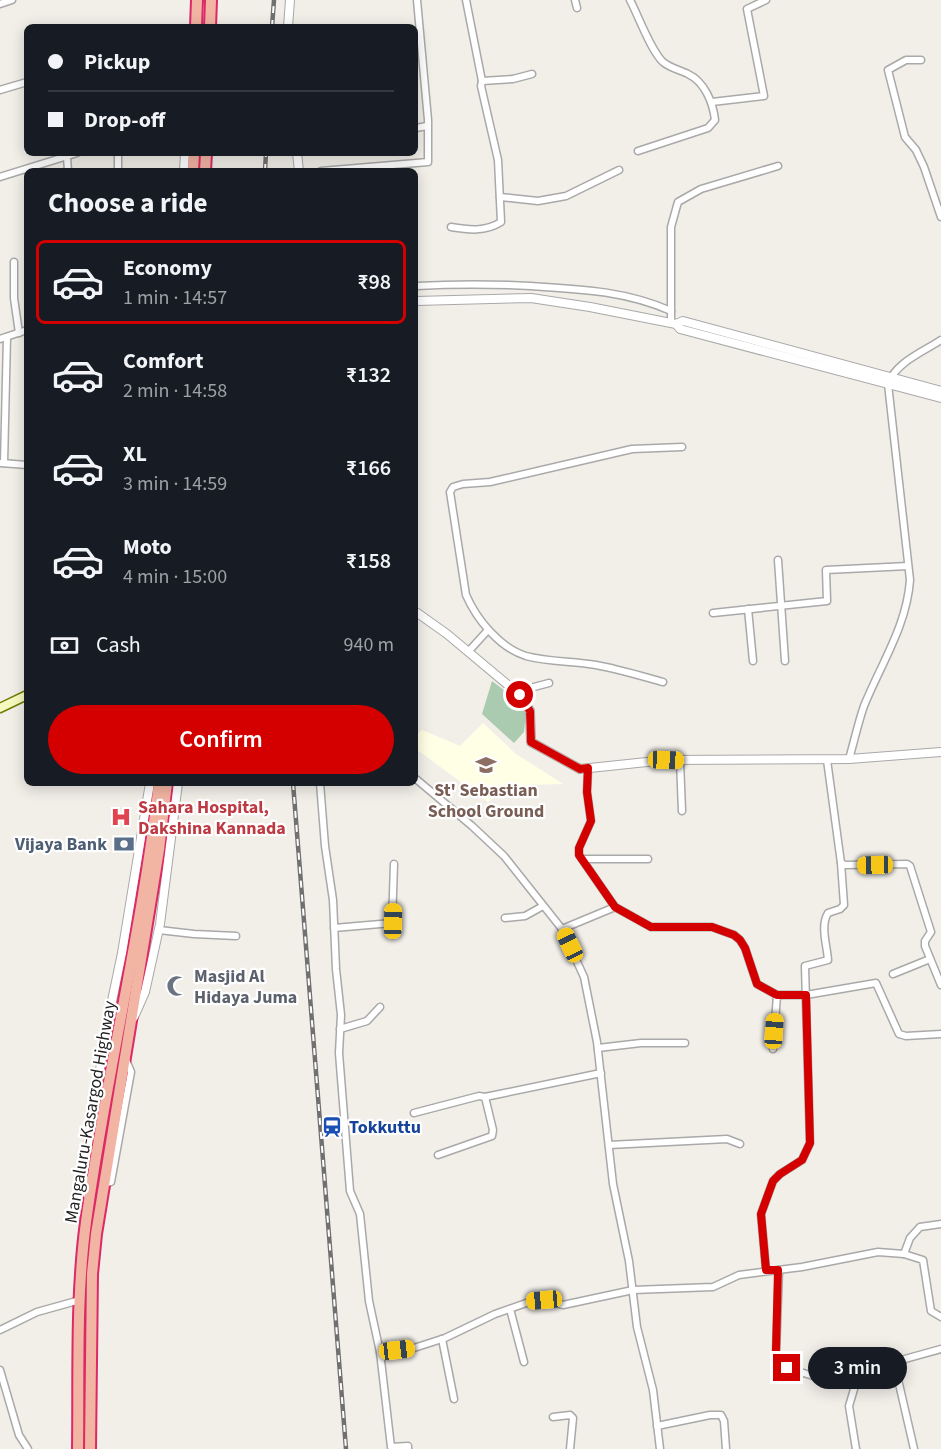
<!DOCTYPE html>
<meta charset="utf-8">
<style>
body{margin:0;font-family:"Source Sans 3",sans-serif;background:#20242c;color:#f1f3f6;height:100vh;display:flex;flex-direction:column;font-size:22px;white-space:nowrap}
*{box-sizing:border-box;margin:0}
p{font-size:20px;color:#9ea1a6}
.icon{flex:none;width:33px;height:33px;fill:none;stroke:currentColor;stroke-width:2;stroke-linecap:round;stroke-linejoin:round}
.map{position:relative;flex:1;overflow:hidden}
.sheet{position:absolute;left:24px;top:168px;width:394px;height:618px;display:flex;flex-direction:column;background:#171b24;border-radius:9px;box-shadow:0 3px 15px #0003}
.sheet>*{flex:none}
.banner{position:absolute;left:24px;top:24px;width:394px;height:132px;border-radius:9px;box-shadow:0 3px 15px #0003;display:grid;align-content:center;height:132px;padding:0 24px;background:#171b24}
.end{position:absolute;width:27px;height:27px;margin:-14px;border:8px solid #d40000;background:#fff;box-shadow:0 0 0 3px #fff}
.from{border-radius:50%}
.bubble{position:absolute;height:42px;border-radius:21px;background:#171b24;box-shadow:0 3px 15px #0003;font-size:20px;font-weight:600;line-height:42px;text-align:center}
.car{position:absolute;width:18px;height:36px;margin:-18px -9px;border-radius:8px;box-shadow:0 0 4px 2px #0007;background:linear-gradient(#f5c518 24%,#345 0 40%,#f5c518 0 76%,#345 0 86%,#f5c518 0)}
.banner b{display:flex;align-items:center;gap:21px;height:57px;font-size:22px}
.banner b+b{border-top:2px solid #363941}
.banner i{width:15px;height:15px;background:#f1f3f6}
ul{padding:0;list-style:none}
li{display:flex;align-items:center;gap:18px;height:84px;margin:0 12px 9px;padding:0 12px;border:3px solid transparent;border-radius:9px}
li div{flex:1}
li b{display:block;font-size:22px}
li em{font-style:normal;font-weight:600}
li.on{border-color:#d40000}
li>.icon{width:54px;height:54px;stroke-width:1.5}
h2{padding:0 24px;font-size:27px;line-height:72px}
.pay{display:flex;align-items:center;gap:15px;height:66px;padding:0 24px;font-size:22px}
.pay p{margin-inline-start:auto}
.action{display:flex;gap:12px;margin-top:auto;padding:12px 24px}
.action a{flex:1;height:69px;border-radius:36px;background:#d40000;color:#fff;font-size:24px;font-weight:600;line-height:69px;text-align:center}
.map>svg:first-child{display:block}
.education{fill:#ffffe5}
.cemetery{fill:#aacbaf}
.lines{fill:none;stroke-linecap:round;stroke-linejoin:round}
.minor-casing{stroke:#a9a9a9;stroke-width:9}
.tertiary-casing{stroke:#a9a9a9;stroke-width:10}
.secondary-casing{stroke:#707d05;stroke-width:11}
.trunk-casing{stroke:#dc2a67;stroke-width:14}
.minor{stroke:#fff;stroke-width:6}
.tertiary{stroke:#fff;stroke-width:8}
.secondary{stroke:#f7fabf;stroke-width:8}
.trunk{stroke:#f2b4a3;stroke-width:10}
.rail-casing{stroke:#707070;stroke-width:4.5}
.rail{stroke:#fff;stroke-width:2;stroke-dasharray:7;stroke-linecap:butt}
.route{stroke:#d40000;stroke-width:8}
.labels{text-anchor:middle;stroke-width:4.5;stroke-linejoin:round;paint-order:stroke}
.education-label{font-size:18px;font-weight:bold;fill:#785e54;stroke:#fff}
.health-label{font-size:18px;font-weight:bold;fill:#be3a42;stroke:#fff;text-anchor:start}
.service-label{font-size:18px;font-weight:bold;fill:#4e5e75;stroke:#fff;text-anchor:end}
.worship-label{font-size:18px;font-weight:bold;fill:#5b616d;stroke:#fff;text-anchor:start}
.street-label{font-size:18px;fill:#222;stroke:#fff}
.transit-label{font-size:18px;font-weight:bold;fill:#164399;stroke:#fff;text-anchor:start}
</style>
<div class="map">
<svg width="941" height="1449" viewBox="0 0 941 1449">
<rect width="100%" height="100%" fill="#f2efe9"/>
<polygon class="education" points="483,723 516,754 563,784 495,786 495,797 488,802 416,749 416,735 422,730 460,746"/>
<polygon class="cemetery" points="492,681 509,694 526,713 524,732 514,743 482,714"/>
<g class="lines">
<g class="minor-casing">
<g id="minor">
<polyline points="575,0 577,8"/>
<path d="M630,0C638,15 651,51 663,62C670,68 680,70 688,74C705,82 713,103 715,120L708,128L638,151"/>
<polyline points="0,4 12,0"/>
<polyline points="921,60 906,60 888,70 905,137 916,150 924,167 941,217"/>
<polyline points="482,81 513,79 532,74"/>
<polyline points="0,90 27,82"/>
<polyline points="712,102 764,96 747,9 766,0"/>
<polyline points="416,128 427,126"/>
<polyline points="118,153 118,171"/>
<polyline points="67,157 68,171"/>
<polyline points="321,171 428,162 428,120 417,0"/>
<polyline points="0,177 77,153"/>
<polyline points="500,197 538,201 566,196 619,170"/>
<path d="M451,227C469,230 485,232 501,222L498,160L481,86L482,81L466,0"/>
<polyline points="14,262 14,298 19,333"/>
<path d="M416,286C454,284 492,284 531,286C580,289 626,291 671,311"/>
<polyline points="671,323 671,227 678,202 701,189 778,166"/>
<polyline points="0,339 27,330"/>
<polyline points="1,463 27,465"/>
<polyline points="4,463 7,337"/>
<polyline points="778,560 785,661"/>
<polyline points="748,609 753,661"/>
<polyline points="713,613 827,601 826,570 908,566"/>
<polyline points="468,652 488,630"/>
<path d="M663,682C641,676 618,669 596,665C573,661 548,662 526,656C500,648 477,620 466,595L450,492L453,487L463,484L490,482L632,449L682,447"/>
<polyline points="520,695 530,688 549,683"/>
<path d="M849,759C854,742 858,723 864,706C881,664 907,625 910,580L888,384C896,362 923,352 941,340"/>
<polyline points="827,760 841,863 845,865 907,864 910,866 931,932 925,941 925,946 941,985"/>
<polyline points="680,761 682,811"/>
<polyline points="588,768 587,792 591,821 579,848 579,855 615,907 651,927 712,927 734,935 740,940 745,948 757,984 777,995"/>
<polyline points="416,779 472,826 504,856 562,929 584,977 597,1042 613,1184 629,1261 637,1327 653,1390 660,1449"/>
<polyline points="320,783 325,846 333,900 336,969 341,1015 339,1053 350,1191 360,1214 369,1301 380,1352 391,1447 408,1446 408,1449"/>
<polyline points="583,859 648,859"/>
<polyline points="505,918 525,916 543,906"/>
<polyline points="334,928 392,923 394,864"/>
<polyline points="562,929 615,907"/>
<polyline points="159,930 194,934 236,936"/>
<polyline points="893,974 930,959"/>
<polyline points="340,1029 367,1021 380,1007"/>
<polyline points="598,1048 641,1043 685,1043"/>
<polyline points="773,1049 777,995 806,995 876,983 899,1034 906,1036 941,1034"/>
<polyline points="414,1113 479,1096 485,1097 601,1073"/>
<polyline points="609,1145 727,1139 740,1144"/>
<polyline points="438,1155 492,1136 493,1130 485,1097"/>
<polyline points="103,1184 111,1182 131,1072 126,1060"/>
<polyline points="904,1254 910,1238 920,1227 941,1224"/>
<path d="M766,1270L761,1214L773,1181L780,1174L802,1160L810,1143L805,966L828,960C827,945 820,926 828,913L840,909L844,905L841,863"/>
<polyline points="779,1270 776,1352 780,1362 787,1368 830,1381 857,1379"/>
<polyline points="510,1309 524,1362"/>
<polyline points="0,1330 37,1312 80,1300"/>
<polyline points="442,1339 454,1399"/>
<polyline points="380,1352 414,1348 445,1338 495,1314 529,1302 544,1300 563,1305 633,1290 713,1287 739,1275 802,1267 878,1252 904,1254 923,1260 931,1311 941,1317"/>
<polyline points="894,1362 914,1449"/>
<polyline points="0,1370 19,1435 28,1449"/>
<polyline points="553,1417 570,1415 573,1418 570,1449"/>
<polyline points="657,1426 710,1415 721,1415 724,1421 726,1449"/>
<polyline points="856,1449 849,1406 857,1379 894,1362 941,1349"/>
</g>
</g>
<g class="tertiary-casing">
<g id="tertiary">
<polyline points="288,27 290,0"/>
<polyline points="297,153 299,171"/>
<polyline points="184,171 185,153"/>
<polyline points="416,301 531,298 590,307 676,324 680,329 941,398"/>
<polyline points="676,324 683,321 941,391"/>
<polyline points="416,612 447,634 520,695 530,711 531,742 580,769 666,760 849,759 941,752"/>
<polyline points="134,1017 145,992 160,924 178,783"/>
<polyline points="88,1195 83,1175 108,1020 122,953 150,783"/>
</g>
</g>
<g class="secondary-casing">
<polyline id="secondary" points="0,708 27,695"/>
</g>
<g class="trunk-casing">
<g id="trunk">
<polyline points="196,27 197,0"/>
<polyline points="210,27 211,0"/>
<polyline points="193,171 194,153"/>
<polyline points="205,171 206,153"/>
<path d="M78,1449C79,1373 76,1297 86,1222C106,1075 142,931 159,783"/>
<polyline points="90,1449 92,1274 96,1234 159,850 167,783"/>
</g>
</g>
<use href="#minor" class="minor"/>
<use href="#tertiary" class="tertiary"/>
<use href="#secondary" class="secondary"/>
<use href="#trunk" class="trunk"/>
<g class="rail-casing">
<g id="rail">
<polyline points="272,27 274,0"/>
<polyline points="265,171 266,153"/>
<polyline points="293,783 346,1449"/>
</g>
</g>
<use href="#rail" class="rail"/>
</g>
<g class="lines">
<polyline class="route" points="520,695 530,711 531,742 580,769 588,768 587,792 591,821 579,848 579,855 615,907 651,927 712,927 734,935 740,940 745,948 757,984 777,995 806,995 810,1143 802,1160 780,1174 773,1181 761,1214 766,1270 778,1270 776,1352 780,1362 787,1368"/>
</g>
<defs>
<g id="school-bare" transform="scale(1.62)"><path d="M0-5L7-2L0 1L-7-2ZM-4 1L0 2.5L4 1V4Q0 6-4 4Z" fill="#8d6e63" stroke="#fff" stroke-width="2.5" paint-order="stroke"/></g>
<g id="hospital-bare" transform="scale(1.62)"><path d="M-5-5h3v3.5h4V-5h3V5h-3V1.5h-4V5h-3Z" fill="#e0444e" stroke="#fff" stroke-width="2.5" paint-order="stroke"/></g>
<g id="bank-bare" transform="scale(1.62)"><path d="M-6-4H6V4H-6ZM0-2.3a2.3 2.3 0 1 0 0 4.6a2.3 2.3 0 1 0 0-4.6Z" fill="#5c6f8a" stroke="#fff" stroke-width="2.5" paint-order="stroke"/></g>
<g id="mosque-bare" transform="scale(1.62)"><path d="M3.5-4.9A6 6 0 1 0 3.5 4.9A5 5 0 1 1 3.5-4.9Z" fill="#6b7280" stroke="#fff" stroke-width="2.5" paint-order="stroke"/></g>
<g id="station-bare" transform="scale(1.62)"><path d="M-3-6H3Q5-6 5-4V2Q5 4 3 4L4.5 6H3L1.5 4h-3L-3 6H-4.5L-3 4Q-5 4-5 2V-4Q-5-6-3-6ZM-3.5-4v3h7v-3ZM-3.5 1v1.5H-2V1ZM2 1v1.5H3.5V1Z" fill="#1a4fb4" stroke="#fff" stroke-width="2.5" paint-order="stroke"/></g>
</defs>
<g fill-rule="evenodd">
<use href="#school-bare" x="486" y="765"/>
<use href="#hospital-bare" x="121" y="817"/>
<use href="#bank-bare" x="124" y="844"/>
<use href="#mosque-bare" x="177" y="986"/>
<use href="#station-bare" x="332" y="1127"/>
</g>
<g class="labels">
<g class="education-label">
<text x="486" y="796">St' Sebastian<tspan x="486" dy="21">School Ground</tspan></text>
</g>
<g class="health-label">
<text x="138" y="813">Sahara Hospital,<tspan x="138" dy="21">Dakshina Kannada</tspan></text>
</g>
<g class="service-label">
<text x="107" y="850">Vijaya Bank</text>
</g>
<g class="worship-label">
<text x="194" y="982">Masjid Al<tspan x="194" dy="21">Hidaya Juma</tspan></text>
</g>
<g class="street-label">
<text transform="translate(90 1112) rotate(-80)" y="6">Mangaluru-Kasargod Highway</text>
</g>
<g class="transit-label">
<text x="349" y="1133">Tokkuttu</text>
</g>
</g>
</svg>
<i class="end from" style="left:520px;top:695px"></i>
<i class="end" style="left:787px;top:1368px"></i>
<div class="bubble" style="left:808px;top:1347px;width:99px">3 min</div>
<i class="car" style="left:666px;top:760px;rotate:92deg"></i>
<i class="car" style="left:875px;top:865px;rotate:269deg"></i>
<i class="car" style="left:393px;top:921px;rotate:1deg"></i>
<i class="car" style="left:570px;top:945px;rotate:335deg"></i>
<i class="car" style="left:774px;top:1031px;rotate:4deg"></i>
<i class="car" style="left:544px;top:1300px;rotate:265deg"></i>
<i class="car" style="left:397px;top:1350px;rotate:83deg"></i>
<div class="banner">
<b><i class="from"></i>Pickup</b>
<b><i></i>Drop-off</b>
</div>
<section class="sheet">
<h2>Choose a ride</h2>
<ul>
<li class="on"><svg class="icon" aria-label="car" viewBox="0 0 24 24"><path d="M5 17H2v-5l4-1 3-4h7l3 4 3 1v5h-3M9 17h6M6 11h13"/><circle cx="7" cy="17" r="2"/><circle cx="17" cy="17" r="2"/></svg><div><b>Economy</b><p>1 min · 14:57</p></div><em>₹98</em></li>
<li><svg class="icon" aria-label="car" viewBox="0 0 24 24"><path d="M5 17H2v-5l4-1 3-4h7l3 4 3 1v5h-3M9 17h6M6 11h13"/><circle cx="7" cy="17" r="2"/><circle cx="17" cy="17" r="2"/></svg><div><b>Comfort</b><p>2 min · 14:58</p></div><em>₹132</em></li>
<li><svg class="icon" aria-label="car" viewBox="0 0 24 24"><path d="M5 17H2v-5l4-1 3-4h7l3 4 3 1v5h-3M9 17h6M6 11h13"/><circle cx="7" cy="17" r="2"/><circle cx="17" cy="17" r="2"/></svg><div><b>XL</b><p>3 min · 14:59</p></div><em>₹166</em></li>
<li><svg class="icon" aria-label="car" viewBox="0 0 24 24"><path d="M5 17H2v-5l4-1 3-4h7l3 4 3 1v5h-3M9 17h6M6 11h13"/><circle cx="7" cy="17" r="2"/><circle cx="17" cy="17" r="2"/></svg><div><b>Moto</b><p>4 min · 15:00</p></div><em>₹158</em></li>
</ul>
<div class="pay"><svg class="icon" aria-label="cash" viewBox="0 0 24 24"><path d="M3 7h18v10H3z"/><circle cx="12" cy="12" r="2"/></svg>Cash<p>940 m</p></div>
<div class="action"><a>Confirm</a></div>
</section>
</div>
